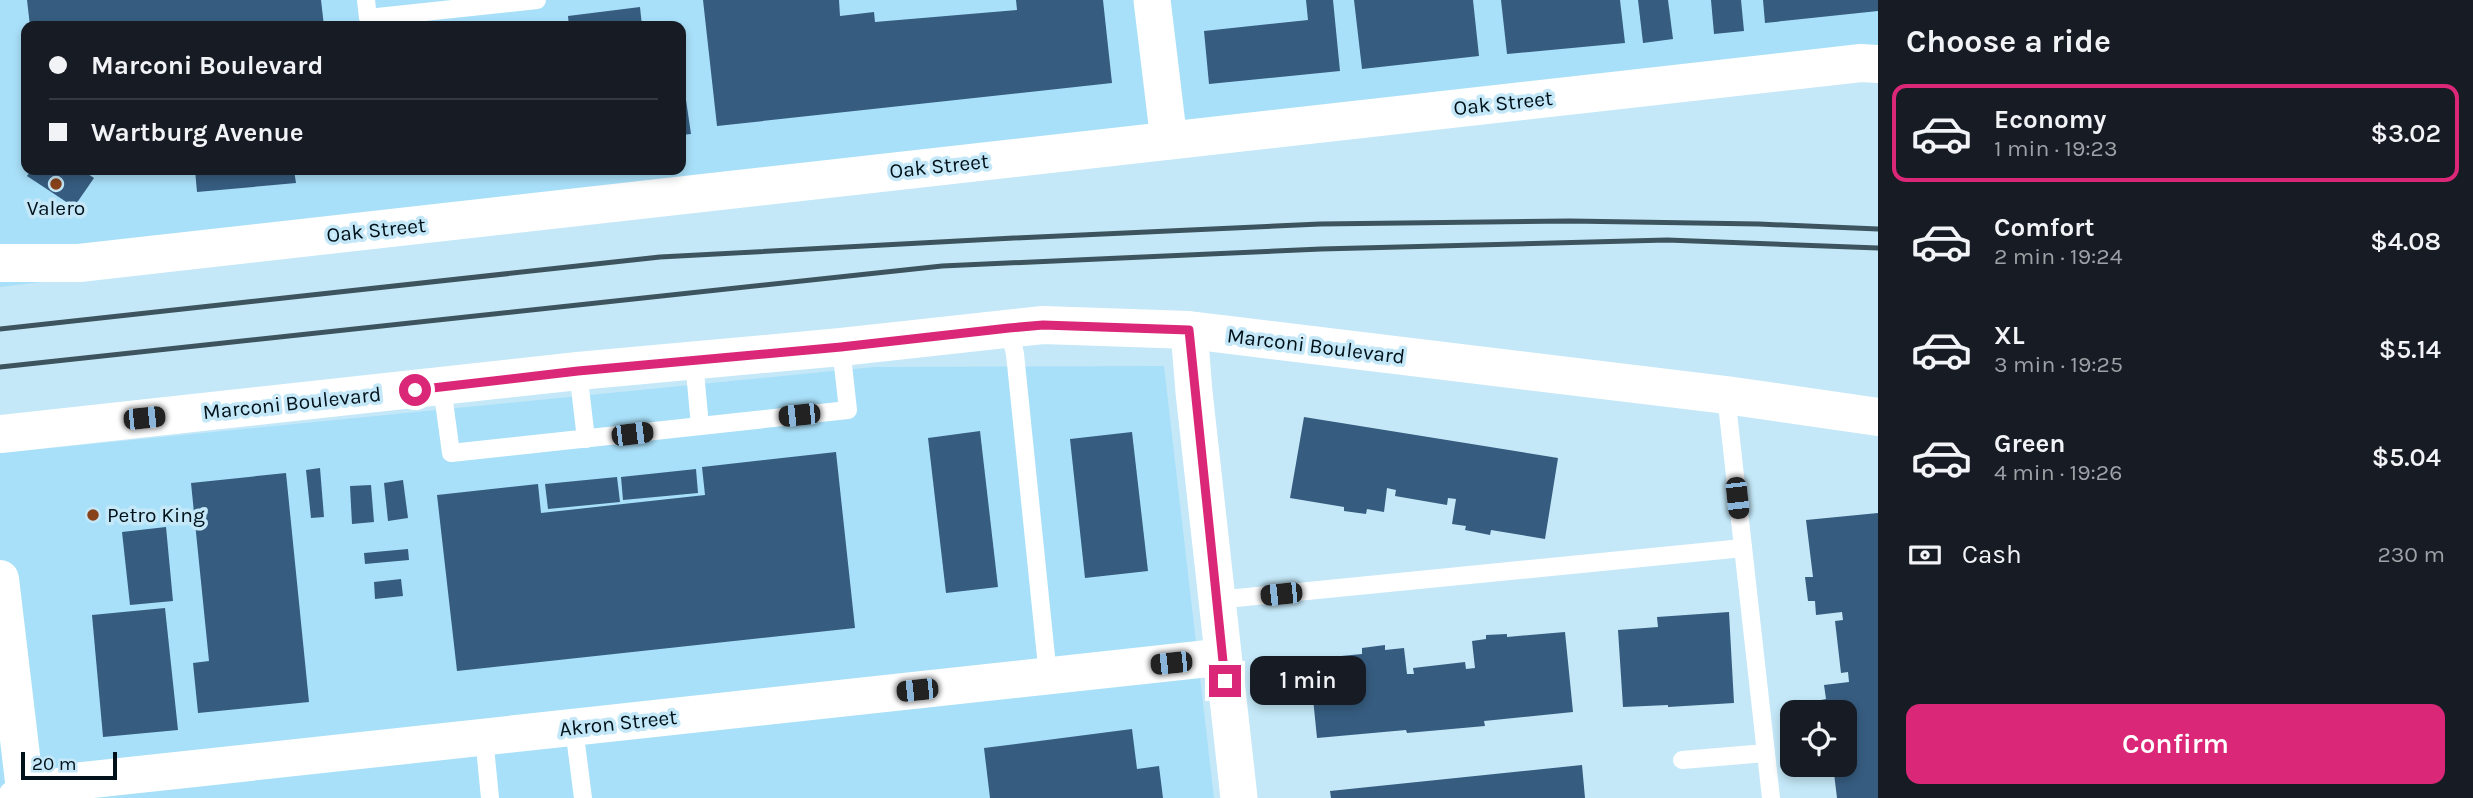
<!DOCTYPE html>
<meta charset="utf-8">
<style>
body{margin:0;font-family:Karla,sans-serif;background:#20242c;color:#f1f3f6;height:100vh;display:flex;flex-direction:column;font-size:26px;white-space:nowrap}
*{box-sizing:border-box;margin:0}
p{font-size:23px;color:#9ea1a6}
.icon{flex:none;width:38px;height:38px;fill:none;stroke:currentColor;stroke-width:2;stroke-linecap:round;stroke-linejoin:round}
.map{position:relative;flex:1;overflow:hidden}
.sheet{display:flex;flex-direction:column;background:#171b24;width:595px}
.sheet>*{flex:none}
.banner{position:absolute;left:21px;top:21px;width:665px;height:154px;border-radius:14px;box-shadow:0 4px 10px #0003;display:grid;align-content:center;height:154px;padding:0 28px;background:#171b24}
.controls{position:absolute;left:1780px;top:700px;display:grid;gap:14px}
.controls a{display:grid;place-items:center;width:77px;height:77px;border-radius:14px;background:#171b24;box-shadow:0 4px 10px #0003;font-size:35px}
.scale{position:absolute;left:21px;bottom:18px;width:96px;box-sizing:border-box;padding-left:7px;border:4px solid #00111a;border-top:0;font-size:19px;line-height:24px;white-space:nowrap;color:#00111a;-webkit-text-stroke:5px #c4e8f8;paint-order:stroke}
.end{position:absolute;width:32px;height:32px;margin:-16px;border:9px solid #db2777;background:#fff;box-shadow:0 0 0 4px #fff}
.from{border-radius:50%}
.bubble{position:absolute;height:49px;border-radius:14px;background:#171b24;box-shadow:0 4px 10px #0003;font-size:23px;font-weight:600;line-height:49px;text-align:center}
.car{position:absolute;width:21px;height:42px;margin:-21px -10px;border-radius:9px;box-shadow:0 0 5px 2px #0007;background:linear-gradient(#222 24%,#8ab4d8 0 40%,#222 0 76%,#8ab4d8 0 86%,#222 0)}
.banner b{display:flex;align-items:center;gap:24px;height:66px;font-size:26px}
.banner b+b{border-top:2px solid #363941}
.banner i{width:18px;height:18px;background:#f1f3f6}
ul{padding:0;list-style:none}
li{display:flex;align-items:center;gap:21px;height:98px;margin:0 14px 10px;padding:0 14px;border:4px solid transparent;border-radius:14px}
li div{flex:1}
li b{display:block;font-size:26px}
li em{font-style:normal;font-weight:600}
li.selected{border-color:#db2777}
li>.icon{width:63px;height:63px;stroke-width:1.5}
h2{padding:0 28px;font-size:32px;line-height:84px}
.pay{display:flex;align-items:center;gap:18px;height:77px;padding:0 28px;font-size:26px}
.pay p{margin-inline-start:auto}
.button{display:flex;gap:14px;margin-top:auto;padding:14px 28px}
.button a{flex:1;height:80px;border-radius:14px;background:#db2777;color:#fff;font-size:28px;font-weight:600;line-height:80px;text-align:center}
main{display:flex;flex:1;min-height:0}
.map>svg:first-child{display:block}
.built{fill:#a9e0f9;fill-rule:evenodd}
.building{fill:#365c7f}
.lines{fill:none;stroke-linecap:round;stroke-linejoin:round}
.service{stroke:#fff;stroke-width:18}
.minor{stroke:#fff;stroke-width:37}
.tertiary{stroke:#fff;stroke-width:38}
.secondary{stroke:#fff;stroke-width:38}
.rail{stroke:#3d545f;stroke-width:5}
.route{stroke:#db2777;stroke-width:9}
.poi-dot{fill:#88421a;stroke:#c4e8f8;stroke-width:2.5}
.labels{text-anchor:middle;stroke-width:7;stroke-linejoin:round;paint-order:stroke}
.street-label{font-size:21px;fill:#00111a;stroke:#c4e8f8}
.poi-label{font-size:21px;fill:#00111a;stroke:#c4e8f8}
</style>
<main>
<div class="map">
<svg width="1878" height="798" viewBox="0 0 1878 798">
<rect width="100%" height="100%" fill="#c4e8f8"/>
<g class="built">
<path d="M0,0H1878V62L1838,64L0,287ZM26,26H681V170H26Z"/>
<polygon points="1164,366 1214,798 0,798 0,453 874,367"/>
</g>
<g class="building">
<polygon points="27,0 321,0 324,26 30,26"/>
<polygon points="703,0 839,0 840,16 874,12 875,22 1017,10 1016,0 1103,0 1112,83 717,126"/>
<polygon points="1306,0 1333,0 1340,71 1209,84 1204,31 1308,20"/>
<polygon points="1354,0 1473,0 1479,56 1362,69"/>
<polygon points="1501,0 1620,0 1625,43 1507,54"/>
<polygon points="1638,0 1668,0 1673,39 1643,43"/>
<polygon points="1711,0 1741,0 1744,31 1714,34"/>
<polygon points="1763,0 1878,0 1878,11 1765,23"/>
<polygon points="640,7 642,26 569,26 568,16"/>
<polygon points="681,66 691,134 681,135"/>
<polygon points="31,170 82,170 94,178 74,207 27,176"/>
<polygon points="195,170 294,170 296,183 197,192"/>
<polygon points="1304,417 1558,458 1545,539 1491,530 1490,535 1465,530 1466,526 1452,524 1456,499 1448,498 1447,505 1395,496 1396,490 1387,488 1384,512 1367,509 1366,514 1344,511 1344,507 1290,498"/>
<polygon points="980,431 998,587 946,593 928,438"/>
<polygon points="1132,432 1148,571 1085,578 1070,439"/>
<polygon points="836,452 855,628 457,671 437,495 538,484 541,513 705,495 702,467"/>
<polygon points="320,468 324,517 311,518 306,470"/>
<polygon points="696,469 698,493 623,500 621,477"/>
<polygon points="286,473 309,702 198,713 193,663 209,661 191,483"/>
<polygon points="617,477 620,502 548,509 545,484"/>
<polygon points="403,480 408,518 388,521 384,483"/>
<polygon points="371,485 374,522 352,524 350,486"/>
<polygon points="1878,513 1878,798 1837,798 1833,765 1844,765 1844,712 1823,712 1821,700 1826,699 1824,685 1849,682 1848,672 1841,673 1835,621 1843,620 1842,612 1816,615 1815,601 1808,601 1805,577 1813,577 1806,520"/>
<polygon points="166,527 173,601 130,605 122,532"/>
<polygon points="408,549 409,560 365,564 364,553"/>
<polygon points="401,579 403,596 375,599 374,582"/>
<polygon points="165,608 178,730 103,737 92,615"/>
<polygon points="1729,612 1734,703 1668,707 1668,705 1623,707 1618,630 1658,627 1657,617"/>
<polygon points="1565,632 1573,712 1484,721 1485,726 1407,733 1406,730 1317,738 1309,659 1362,654 1362,648 1385,645 1385,650 1404,648 1407,674 1414,674 1413,668 1465,662 1466,669 1475,668 1472,641 1486,639 1486,635 1507,634 1507,637"/>
<polygon points="1132,729 1137,769 1159,766 1163,798 990,798 984,748"/>
<polygon points="1582,765 1585,798 1331,798 1330,791"/>
</g>
<g class="lines">
<g class="service">
<polyline points="366,0 368,18 537,0"/>
<polyline points="1009,328 1015,354 1048,676"/>
<polyline points="694,361 700,426"/>
<polyline points="578,371 586,439"/>
<polyline points="442,387 451,453 848,410 841,347"/>
<polyline points="1726,395 1771,798"/>
<polyline points="1216,600 1743,548"/>
<polyline points="574,728 583,798"/>
<polyline points="484,737 490,798"/>
<polyline points="1682,760 1766,753"/>
</g>
<g class="minor">
<polyline points="1152,0 1169,141"/>
<polyline points="1189,330 1194,392 1239,798"/>
<polyline points="16,798 79,781 1222,657"/>
</g>
<g class="tertiary">
<polyline points="0,434 578,371 841,347 1043,325 1189,330 1726,395 1878,417"/>
<polyline points="0,579 26,798"/>
</g>
<polyline class="secondary" points="0,263 79,263 1861,63 1878,64"/>
<g class="rail">
<polyline points="0,329 660,257 1014,238 1320,224 1570,221 1759,224 1878,229"/>
<polyline points="0,367 942,266 1321,249 1667,240 1878,248"/>
</g>
</g>
<g class="lines">
<polyline class="route" points="415,390 578,371 841,347 1009,328 1043,325 1189,330 1225,681"/>
</g>
<g class="poi-dot">
<circle cx="56" cy="184" r="7"/>
<circle cx="93" cy="515" r="7"/>
</g>
<g class="labels">
<g class="street-label">
<text transform="translate(1503 103) rotate(-6)" y="7">Oak Street</text>
<text transform="translate(939 166) rotate(-6)" y="7">Oak Street</text>
<text transform="translate(376 230) rotate(-6)" y="7">Oak Street</text>
<text transform="translate(1316 346) rotate(7)" y="7">Marconi Boulevard</text>
<text transform="translate(292 403) rotate(-6)" y="7">Marconi Boulevard</text>
<text transform="translate(618 723) rotate(-6)" y="7">Akron Street</text>
</g>
<g class="poi-label">
<text x="56" y="215">Valero</text>
<text x="107" y="522" text-anchor="start">Petro King</text>
</g>
</g>
</svg>
<div class="controls">
<a><svg class="icon" aria-label="locate" viewBox="0 0 24 24"><circle cx="12" cy="12" r="6"/><path d="M12 2v4M12 18v4M2 12h4M18 12h4"/></svg></a>
</div>
<div class="scale">20 m</div>
<i class="end from" style="left:415px;top:390px"></i>
<i class="end" style="left:1225px;top:681px"></i>
<div class="bubble" style="left:1250px;top:656px;width:116px">1 min</div>
<i class="car" style="left:799px;top:415px;rotate:264deg"></i>
<i class="car" style="left:144px;top:418px;rotate:84deg"></i>
<i class="car" style="left:632px;top:434px;rotate:83deg"></i>
<i class="car" style="left:1737px;top:498px;rotate:174deg"></i>
<i class="car" style="left:1281px;top:594px;rotate:264deg"></i>
<i class="car" style="left:1171px;top:663px;rotate:264deg"></i>
<i class="car" style="left:917px;top:690px;rotate:264deg"></i>
<div class="banner">
<b><i class="from"></i>Marconi Boulevard</b>
<b><i></i>Wartburg Avenue</b>
</div>
</div>
<section class="sheet">
<h2>Choose a ride</h2>
<ul>
<li class="selected"><svg class="icon" aria-label="car" viewBox="0 0 24 24"><path d="M5 17H2v-5l4-1 3-4h7l3 4 3 1v5h-3M9 17h6M6 11h13"/><circle cx="7" cy="17" r="2"/><circle cx="17" cy="17" r="2"/></svg><div><b>Economy</b><p>1 min · 19:23</p></div><em>$3.02</em></li>
<li><svg class="icon" aria-label="car" viewBox="0 0 24 24"><path d="M5 17H2v-5l4-1 3-4h7l3 4 3 1v5h-3M9 17h6M6 11h13"/><circle cx="7" cy="17" r="2"/><circle cx="17" cy="17" r="2"/></svg><div><b>Comfort</b><p>2 min · 19:24</p></div><em>$4.08</em></li>
<li><svg class="icon" aria-label="car" viewBox="0 0 24 24"><path d="M5 17H2v-5l4-1 3-4h7l3 4 3 1v5h-3M9 17h6M6 11h13"/><circle cx="7" cy="17" r="2"/><circle cx="17" cy="17" r="2"/></svg><div><b>XL</b><p>3 min · 19:25</p></div><em>$5.14</em></li>
<li><svg class="icon" aria-label="car" viewBox="0 0 24 24"><path d="M5 17H2v-5l4-1 3-4h7l3 4 3 1v5h-3M9 17h6M6 11h13"/><circle cx="7" cy="17" r="2"/><circle cx="17" cy="17" r="2"/></svg><div><b>Green</b><p>4 min · 19:26</p></div><em>$5.04</em></li>
</ul>
<div class="pay"><svg class="icon" aria-label="cash" viewBox="0 0 24 24"><path d="M3 7h18v10H3z"/><circle cx="12" cy="12" r="2"/></svg>Cash<p>230 m</p></div>
<div class="button"><a>Confirm</a></div>
</section>
</main>
